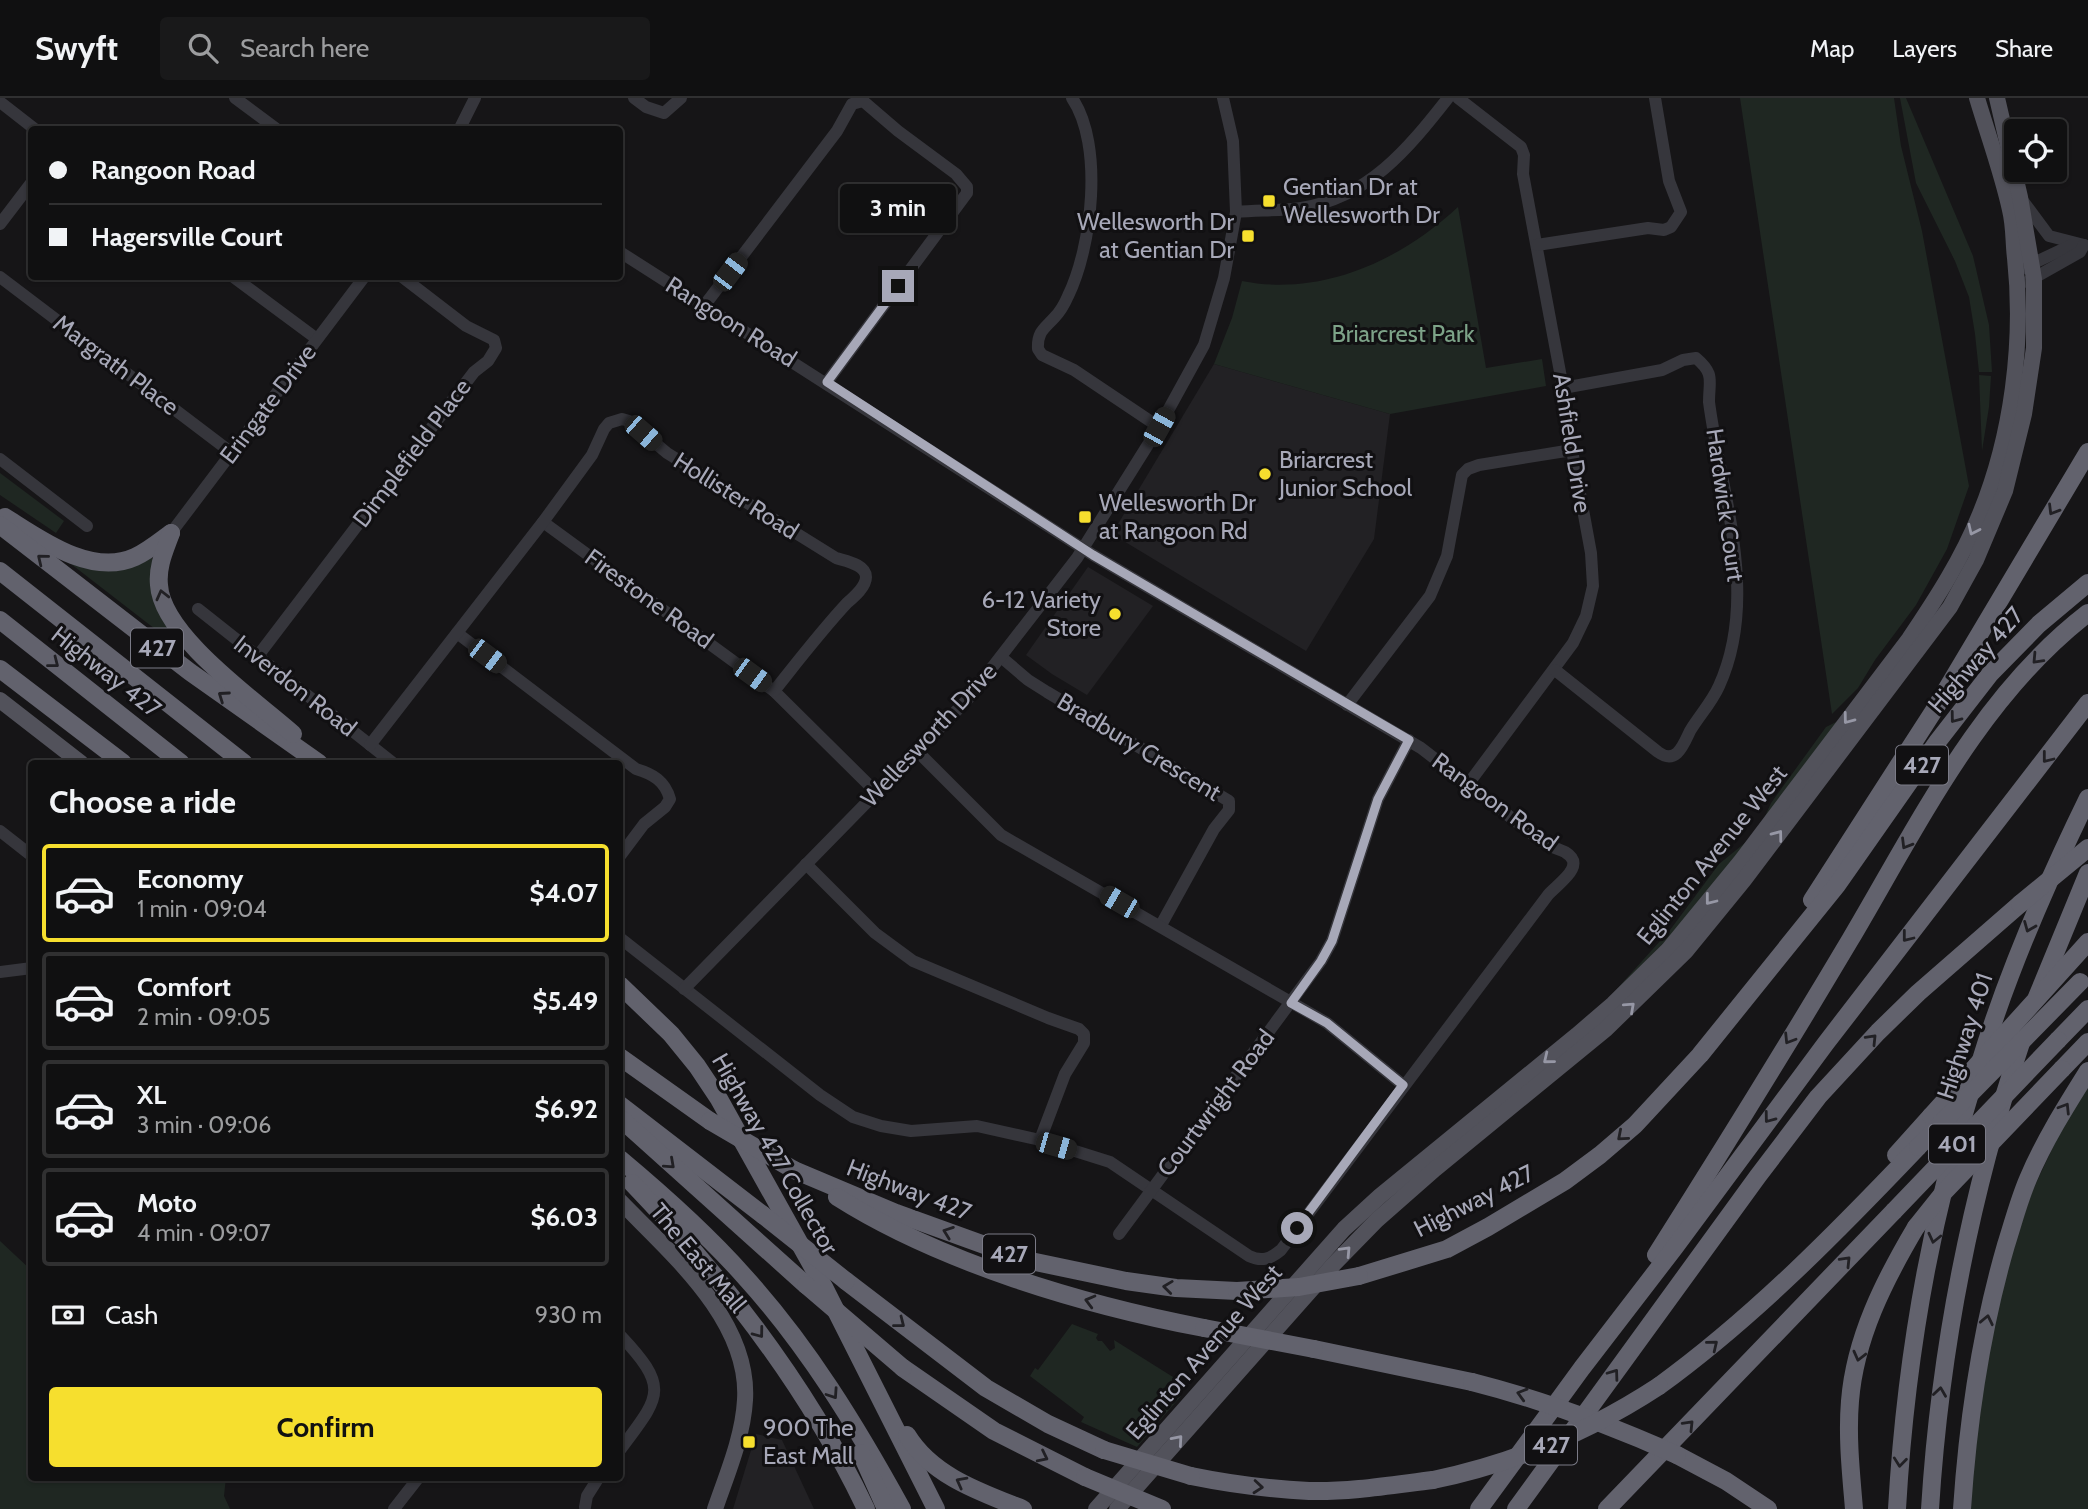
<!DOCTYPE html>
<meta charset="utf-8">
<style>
body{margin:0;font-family:Cabin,sans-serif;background:#19191a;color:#f1f3f6;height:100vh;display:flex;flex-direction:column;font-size:26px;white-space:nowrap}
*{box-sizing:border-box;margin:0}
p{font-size:23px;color:#9c9d9f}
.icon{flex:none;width:38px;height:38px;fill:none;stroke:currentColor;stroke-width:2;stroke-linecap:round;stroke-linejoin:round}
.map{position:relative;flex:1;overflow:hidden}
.panel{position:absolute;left:28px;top:662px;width:595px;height:721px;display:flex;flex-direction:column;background:#101011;border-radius:7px;box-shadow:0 2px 5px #0004,0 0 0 2px #303031}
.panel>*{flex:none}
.guide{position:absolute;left:28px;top:28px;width:595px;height:154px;border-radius:7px;box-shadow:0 2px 5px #0004,0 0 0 2px #303031;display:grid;align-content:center;height:154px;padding:0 21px;background:#101011}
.buttons{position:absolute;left:2004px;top:21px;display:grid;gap:14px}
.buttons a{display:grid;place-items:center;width:63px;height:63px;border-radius:7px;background:#101011;box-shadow:0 2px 5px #0004,0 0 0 2px #303031;font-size:35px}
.end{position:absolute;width:32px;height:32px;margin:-16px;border:9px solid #a7a8b8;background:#111;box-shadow:0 0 0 4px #111}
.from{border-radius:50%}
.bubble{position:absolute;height:49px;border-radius:7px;background:#101011;box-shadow:0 2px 5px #0004,0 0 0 2px #303031;font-size:23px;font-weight:700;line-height:49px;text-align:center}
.car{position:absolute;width:21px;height:42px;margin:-21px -10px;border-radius:9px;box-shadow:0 0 5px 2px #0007;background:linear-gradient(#222 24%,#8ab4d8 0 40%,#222 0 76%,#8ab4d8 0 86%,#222 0)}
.guide b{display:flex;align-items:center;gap:24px;height:66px;font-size:26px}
.guide b+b{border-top:2px solid #303031}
.guide i{width:18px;height:18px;background:#f1f3f6}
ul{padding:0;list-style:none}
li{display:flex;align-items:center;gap:21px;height:98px;margin:0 14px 10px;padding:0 7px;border:4px solid #303031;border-radius:7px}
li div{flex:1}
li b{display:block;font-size:26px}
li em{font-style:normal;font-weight:700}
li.current{border-color:#f6df2e}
li>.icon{width:63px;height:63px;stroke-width:1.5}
h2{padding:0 21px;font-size:32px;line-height:84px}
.pay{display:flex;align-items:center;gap:18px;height:77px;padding:0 21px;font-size:26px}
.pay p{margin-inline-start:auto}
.primary-button{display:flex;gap:14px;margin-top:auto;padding:14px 21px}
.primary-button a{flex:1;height:80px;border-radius:7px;background:#f6df2e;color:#111;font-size:28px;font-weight:700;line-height:80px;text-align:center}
header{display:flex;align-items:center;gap:42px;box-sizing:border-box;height:98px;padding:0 35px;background:#101011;border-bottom:2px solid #303031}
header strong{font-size:33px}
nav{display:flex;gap:38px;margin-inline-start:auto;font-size:24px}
.search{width:490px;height:63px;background:#19191a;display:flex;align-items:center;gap:18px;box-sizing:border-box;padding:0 24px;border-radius:7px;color:#9c9d9f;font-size:26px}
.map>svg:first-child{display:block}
.built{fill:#222124}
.green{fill:#1f2722}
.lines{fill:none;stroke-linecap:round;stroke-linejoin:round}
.minor{stroke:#36363c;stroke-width:12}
.major{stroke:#52525b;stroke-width:16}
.highway{stroke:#62626d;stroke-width:18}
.highway-bridge{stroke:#62626d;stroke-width:18}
.oneway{stroke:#212024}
.oneway2{stroke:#9697a5}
.route{stroke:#a7a8b8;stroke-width:9}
.poi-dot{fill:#f6df2e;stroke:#111012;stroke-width:2.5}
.labels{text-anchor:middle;stroke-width:6;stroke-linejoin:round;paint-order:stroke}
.shield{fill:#111012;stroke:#7a7a86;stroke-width:2}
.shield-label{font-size:23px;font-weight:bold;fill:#a7a8b8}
.poi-label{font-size:24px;fill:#a7a8b8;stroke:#111012;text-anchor:start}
.street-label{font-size:24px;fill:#a7a8b8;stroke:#111012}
.park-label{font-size:24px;fill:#7da388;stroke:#111012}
</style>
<header>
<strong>Swyft</strong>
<div class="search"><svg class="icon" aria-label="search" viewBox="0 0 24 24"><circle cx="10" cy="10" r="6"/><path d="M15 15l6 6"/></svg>Search here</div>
<nav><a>Map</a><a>Layers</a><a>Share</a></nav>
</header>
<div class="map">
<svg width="2088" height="1411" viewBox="0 0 2088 1411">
<rect width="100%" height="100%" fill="#161517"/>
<g class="built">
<polygon points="1214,266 1390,316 1374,441 1306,553 1112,436"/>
<polygon points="1088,469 1153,508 1087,597 1052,576 1026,557"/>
<polygon points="756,1336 782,1342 814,1411 733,1411"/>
</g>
<g class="green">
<polygon points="1740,0 1894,0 1901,48 1922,133 1969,388 1947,451 1916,507 1875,562 1858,590 1832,616"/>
<polygon points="1900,0 1906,0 1973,158 1989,227 1992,274 1979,274 1975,236 1969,199 1955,163 1916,85"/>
<path d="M1458,109L1486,270L1542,261L1546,288L1390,316L1214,266L1232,220L1242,183C1322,199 1401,162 1458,109Z"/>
<polygon points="1979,277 1991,278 1989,309 1982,353"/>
<polygon points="0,375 64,423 56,435 0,397"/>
<polygon points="149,458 156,463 172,535 168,541 62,459"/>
<polygon points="1838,623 1697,811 1597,913 1670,832 1719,766 1746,744 1762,725 1771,705 1826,629"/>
<polygon points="2088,988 2088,1411 1969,1411 1970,1383 1995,1207 2031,1096 2060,1034"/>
<polygon points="0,1143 31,1172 32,1379 226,1379 224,1398 230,1411 0,1411"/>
<polygon points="1072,1226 1098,1236 1096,1240 1098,1243 1102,1243 1110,1253 1115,1250 1114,1242 1173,1279 1176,1292 1181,1298 1137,1349 1081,1324 1084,1319 1030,1278 1035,1270 1038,1272"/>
</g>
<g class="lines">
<g class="minor">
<polyline points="235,0 278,32"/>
<polyline points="634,0 646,9 664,15 681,0"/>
<path d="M1072,0C1104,47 1092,149 1068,198C1065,205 1060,214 1054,220C1044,231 1037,234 1038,251L1042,257L1074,272L1159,329"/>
<polyline points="1458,0 1521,49 1524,57 1523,76 1563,290 1572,352 1591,455 1593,488 1586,518 1573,545 1469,685"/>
<polyline points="0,4 36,32"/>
<polyline points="459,32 475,0"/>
<polyline points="2023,103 2049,138 2084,147"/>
<path d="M1236,114C1258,112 1279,113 1301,110C1368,100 1408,51 1448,0"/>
<polyline points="0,126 32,84"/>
<polyline points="1537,147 1648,130 1664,132 1671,129 1681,114 1669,83 1655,0"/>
<path d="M620,154L1093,457L1421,650L1544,745C1551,749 1558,751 1565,754C1588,768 1557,786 1548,797L1281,1152C1270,1161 1262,1164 1249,1158L1110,1064L1040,1042L977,1028L911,1033L881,1028L853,1019L820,997L620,840"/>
<polyline points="2023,170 2072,147 2077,147"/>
<polyline points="232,178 317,241"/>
<polyline points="0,179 232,355"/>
<polyline points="2027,184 2080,154 2084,147"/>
<polyline points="704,208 837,33 852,6 863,3 898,33 956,76 967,89 967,95 827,284"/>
<polyline points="0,361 87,428"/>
<polyline points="543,424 774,593 876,694"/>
<polyline points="171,435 365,178"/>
<polyline points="198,511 393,665"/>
<path d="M457,535L636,671C653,676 665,683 670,701L665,709L644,726L620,758"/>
<polyline points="257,559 474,274 488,263 496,250 494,242 466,228 401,178"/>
<polyline points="1001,559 1028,582 1047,594 1229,703 1229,712 1214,731 1161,827"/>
<path d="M1555,572L1658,654C1676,667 1683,648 1690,633C1699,618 1712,604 1719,588C1760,498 1721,396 1709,304C1709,282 1715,276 1696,260L1683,262L1662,272L1563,290"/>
<polyline points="1347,607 1430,498 1447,458 1462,377 1468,371 1479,367 1572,352"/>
<path d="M370,647L543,424L592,357L604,331L609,325L622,321L629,323L667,355L836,460C845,463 866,466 866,479C866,489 854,499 847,505C821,533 798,563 774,593"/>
<polyline points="917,653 1001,737 1327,925 1403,987"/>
<polyline points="0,733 32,758"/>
<polyline points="806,766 875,835 913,863 1048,920 1079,931 1084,936 1084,945 1065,976 1040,1042"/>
<polyline points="0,874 32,870"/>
<polyline points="684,891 967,602 1077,460 1159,329 1204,247 1224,180 1236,114 1233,43 1223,0"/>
<polyline points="1119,1136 1321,863 1332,843 1378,701 1409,642"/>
<path d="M620,1237C671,1291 660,1298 620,1352"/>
<polyline points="585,1409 587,1398 599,1379"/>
<polyline points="394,1411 419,1379"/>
</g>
<g class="major">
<polyline points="0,602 81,665"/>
<path d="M620,1103C671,1156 750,1222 745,1302C743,1339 727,1376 715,1411"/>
<path d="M1096,1411L1344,1131L1380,1098L1577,937L1613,906L1668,852L1741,763L1909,541C1936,501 1962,461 1980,416C2012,338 2024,244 2015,160C2013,144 2014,128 2010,112C2002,75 1988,37 1977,0"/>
<polyline points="1117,1411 1334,1166 1377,1122 1435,1071 1606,931 1686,853 1744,782 1950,509 1976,462 2005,393 2024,316 2034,250 2034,181 2020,99 1997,0"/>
</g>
<g class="highway">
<path d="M5,419C40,441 91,479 135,459C148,453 160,443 171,435"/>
<polyline points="0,427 190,574 319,665"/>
<path d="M171,435C165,452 157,468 159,487C162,538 256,603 293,636"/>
<polyline points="0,473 244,665"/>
<polyline points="0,522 181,665"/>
<polyline points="0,571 123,665"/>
<polyline points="1812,802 1933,614 2088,354"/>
<polyline points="620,887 671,936 697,968 719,1001 825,1191 936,1411"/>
<polyline points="2037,899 2088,775"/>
<polyline points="2058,942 2088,911"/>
<polyline points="620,959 710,1023"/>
<path d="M1980,965C2008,873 2046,786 2088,700"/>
<polyline points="2062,971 2088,944"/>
<polyline points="620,1007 763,1117"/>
<polyline points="620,1020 806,1187"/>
<polyline points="1896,1057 1931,1018"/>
<path d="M620,1061C663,1097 706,1135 744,1178C807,1247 857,1329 902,1411"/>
<polyline points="794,1072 896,1115 1026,1162 1126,1183 1176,1190 1237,1193"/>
<path d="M632,1085C725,1182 808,1289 866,1411"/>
<path d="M837,1099C941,1165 1084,1207 1204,1230"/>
<path d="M1656,1157C1722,1053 1787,948 1850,842C1918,727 1980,598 2088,515"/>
<polyline points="1359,1178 1447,1151 1488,1129 1565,1083 1600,1057 1635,1027 1700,957 1837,787 1938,643 1990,576 2039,526 2088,485"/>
<polyline points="846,1183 986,1290 1048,1326 1104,1352"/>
<polyline points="1314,1251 1472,1284"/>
<polyline points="903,1270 994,1333 1085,1379"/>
<path d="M1659,1288C1754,1219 1837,1134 1918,1049"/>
<path d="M907,1337C932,1378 980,1394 1023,1411"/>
<polyline points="861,1355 886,1411"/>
<polyline points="1677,1357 1726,1383 1768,1411"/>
<path d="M1191,1378C1230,1386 1269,1391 1309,1393C1351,1394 1392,1387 1433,1382"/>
<polyline points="1479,1411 1582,1270 1675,1149 1826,945 2088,605"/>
<polyline points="1516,1411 1758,1078 1818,999 1878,934 1918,895 2020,806"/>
<polyline points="1607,1411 1894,1113"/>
<path d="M1854,1411C1851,1375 1847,1339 1850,1303C1855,1240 1884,1183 1916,1129"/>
<path d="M1897,1411C1905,1270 1929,1127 1971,992"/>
<path d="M1930,1411C1940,1251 1971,1094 2022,942"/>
<path d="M1962,1411C1968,1322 1981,1233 2006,1147C2013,1125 2019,1102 2028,1081C2044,1043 2066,1008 2088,973"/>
</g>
<g class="highway-bridge">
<polyline points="2020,806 2088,750"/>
<polyline points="1931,1018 2088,844"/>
<polyline points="710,1023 794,1072"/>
<polyline points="1918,1049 2080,884"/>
<polyline points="1894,1113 2058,942"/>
<polyline points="763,1117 846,1183"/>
<polyline points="1916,1129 1944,1094 2062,971"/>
<polyline points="806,1187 903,1270"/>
<polyline points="1237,1193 1299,1189 1359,1178"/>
<polyline points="1204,1230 1314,1251"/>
<path d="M1472,1284C1543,1302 1610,1327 1677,1357"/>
<polyline points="1104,1352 1191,1378"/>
<polyline points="1085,1379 1162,1411"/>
<path d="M1433,1382C1515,1365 1589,1334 1659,1288"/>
</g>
</g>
<defs><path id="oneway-chevron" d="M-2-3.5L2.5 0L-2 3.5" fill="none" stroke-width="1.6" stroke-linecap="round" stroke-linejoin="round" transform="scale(1.75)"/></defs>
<g class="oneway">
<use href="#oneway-chevron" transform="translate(2053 412) rotate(121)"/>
<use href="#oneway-chevron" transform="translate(42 461) rotate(-141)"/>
<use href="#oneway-chevron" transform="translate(162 497) rotate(-104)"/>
<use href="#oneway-chevron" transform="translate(2037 561) rotate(133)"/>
<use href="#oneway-chevron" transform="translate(54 565) rotate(38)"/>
<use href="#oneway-chevron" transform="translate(223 598) rotate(-145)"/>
<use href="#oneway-chevron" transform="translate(1955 620) rotate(127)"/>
<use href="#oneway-chevron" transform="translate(2047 660) rotate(128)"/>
<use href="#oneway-chevron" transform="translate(1906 746) rotate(121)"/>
<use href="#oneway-chevron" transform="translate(2029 829) rotate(112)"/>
<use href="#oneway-chevron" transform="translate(1907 839) rotate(128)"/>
<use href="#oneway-chevron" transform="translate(1789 941) rotate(122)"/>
<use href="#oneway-chevron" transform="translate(1872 941) rotate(-46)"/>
<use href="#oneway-chevron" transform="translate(2065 1010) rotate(-58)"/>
<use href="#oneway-chevron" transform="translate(1769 1020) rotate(127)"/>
<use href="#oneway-chevron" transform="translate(1622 1038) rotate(139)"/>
<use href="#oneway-chevron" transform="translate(670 1066) rotate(42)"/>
<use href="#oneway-chevron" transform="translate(948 1134) rotate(-160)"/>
<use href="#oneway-chevron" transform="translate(1934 1140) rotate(103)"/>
<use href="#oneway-chevron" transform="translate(1846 1163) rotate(-46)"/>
<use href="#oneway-chevron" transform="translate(1168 1189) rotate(-173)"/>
<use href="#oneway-chevron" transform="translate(1090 1203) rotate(-165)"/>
<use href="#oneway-chevron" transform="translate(1987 1222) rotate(-78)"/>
<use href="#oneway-chevron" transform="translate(900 1225) rotate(38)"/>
<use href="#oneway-chevron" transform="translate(759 1235) rotate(53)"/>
<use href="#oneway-chevron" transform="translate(1713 1247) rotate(-39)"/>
<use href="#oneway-chevron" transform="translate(1859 1258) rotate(104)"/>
<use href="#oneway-chevron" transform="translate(1614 1276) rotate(-54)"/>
<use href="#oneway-chevron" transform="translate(1940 1294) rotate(-82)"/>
<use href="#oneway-chevron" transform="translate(833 1296) rotate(56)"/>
<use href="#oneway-chevron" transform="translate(1522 1296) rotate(-164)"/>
<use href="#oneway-chevron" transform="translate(1689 1327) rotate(-46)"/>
<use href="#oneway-chevron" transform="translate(1043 1359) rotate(26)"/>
<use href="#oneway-chevron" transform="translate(1900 1364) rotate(96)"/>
<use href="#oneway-chevron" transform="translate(961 1384) rotate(-152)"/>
<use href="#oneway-chevron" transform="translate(1258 1389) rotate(5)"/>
</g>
<g class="oneway2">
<use href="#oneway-chevron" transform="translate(1973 432) rotate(115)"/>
<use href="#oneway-chevron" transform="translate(1848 621) rotate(127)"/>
<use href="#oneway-chevron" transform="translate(1778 737) rotate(-53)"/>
<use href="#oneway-chevron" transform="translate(1710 802) rotate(128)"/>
<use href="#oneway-chevron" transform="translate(1630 909) rotate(-42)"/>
<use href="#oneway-chevron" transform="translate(1548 961) rotate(141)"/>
<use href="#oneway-chevron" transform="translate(1346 1153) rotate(-47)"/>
<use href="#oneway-chevron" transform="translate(1178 1342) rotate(-49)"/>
</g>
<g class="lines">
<polyline class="route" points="898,188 827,284 1093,457 1409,642 1378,701 1332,843 1321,863 1291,905 1327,925 1403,987 1297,1130"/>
</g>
<g class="poi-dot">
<rect x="1262" y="96" width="14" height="14" rx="3.5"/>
<rect x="1241" y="131" width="14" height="14" rx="3.5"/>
<circle cx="1265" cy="376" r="7"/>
<rect x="1078" y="412" width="14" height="14" rx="3.5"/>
<circle cx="1115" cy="516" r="7"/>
<rect x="742" y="1337" width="14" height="14" rx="3.5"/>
</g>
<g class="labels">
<g class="shield">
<rect x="131" y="530.5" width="52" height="39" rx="5"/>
<rect x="1896" y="647.5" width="52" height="39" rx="5"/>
<rect x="1929" y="1026.5" width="56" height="39" rx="5"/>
<rect x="983" y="1136.5" width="52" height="39" rx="5"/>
<rect x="1525" y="1327.5" width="52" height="39" rx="5"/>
</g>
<g class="shield-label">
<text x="157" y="558">427</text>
<text x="1922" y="675">427</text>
<text x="1957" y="1054">401</text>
<text x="1009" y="1164">427</text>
<text x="1551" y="1355">427</text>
</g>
<g class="poi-label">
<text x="1283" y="97">Gentian Dr at<tspan x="1283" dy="28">Wellesworth Dr</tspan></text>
<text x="1234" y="132" text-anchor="end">Wellesworth Dr<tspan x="1234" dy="28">at Gentian Dr</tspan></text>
<text x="1279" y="370">Briarcrest<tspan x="1279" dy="28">Junior School</tspan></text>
<text x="1099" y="413">Wellesworth Dr<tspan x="1099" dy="28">at Rangoon Rd</tspan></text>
<text x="1101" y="510" text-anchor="end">6-12 Variety<tspan x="1101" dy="28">Store</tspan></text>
<text x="763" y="1338">900 The<tspan x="763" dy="28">East Mall</tspan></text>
</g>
<g class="street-label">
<text transform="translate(731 224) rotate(32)" y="8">Rangoon Road</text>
<text transform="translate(116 267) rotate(37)" y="8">Margrath Place</text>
<text transform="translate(268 306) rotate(-53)" y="8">Eringate Drive</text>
<text transform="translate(1572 345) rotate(81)" y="8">Ashfield Drive</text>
<text transform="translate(412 355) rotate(-53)" y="8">Dimplefield Place</text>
<text transform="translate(736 398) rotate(32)" y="8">Hollister Road</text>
<text transform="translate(1725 407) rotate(82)" y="8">Hardwick Court</text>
<text transform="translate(649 501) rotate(36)" y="8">Firestone Road</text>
<text transform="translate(1976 562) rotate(-49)" y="8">Highway 427</text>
<text transform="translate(106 574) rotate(38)" y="8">Highway 427</text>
<text transform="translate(295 588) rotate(38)" y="8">Inverdon Road</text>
<text transform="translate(929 637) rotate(-47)" y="8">Wellesworth Drive</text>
<text transform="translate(1139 649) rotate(31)" y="8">Bradbury Crescent</text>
<text transform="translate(1495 704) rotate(36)" y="8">Rangoon Road</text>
<text transform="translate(1712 757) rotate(-51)" y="8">Eglinton Avenue West</text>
<text transform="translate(1965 938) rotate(-72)" y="8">Highway 401</text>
<text transform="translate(1216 1005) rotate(-53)" y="8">Courtwright Road</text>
<text transform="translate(775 1056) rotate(60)" y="8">Highway 427 Collector</text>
<text transform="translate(909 1092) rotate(21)" y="8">Highway 427</text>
<text transform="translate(1474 1103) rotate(-27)" y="8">Highway 427</text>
<text transform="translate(698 1160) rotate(50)" y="8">The East Mall</text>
<text transform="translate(1204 1254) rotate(-49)" y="8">Eglinton Avenue West</text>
</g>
<g class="park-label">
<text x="1403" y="244">Briarcrest Park</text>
</g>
</g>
</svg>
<div class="buttons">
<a><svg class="icon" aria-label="locate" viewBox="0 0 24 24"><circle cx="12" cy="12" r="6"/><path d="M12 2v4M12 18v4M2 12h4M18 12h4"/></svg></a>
</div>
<i class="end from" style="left:1297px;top:1130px"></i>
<i class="end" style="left:898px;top:188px"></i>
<div class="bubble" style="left:840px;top:86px;width:116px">3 min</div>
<i class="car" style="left:730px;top:174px;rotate:37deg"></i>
<i class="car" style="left:1159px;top:329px;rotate:29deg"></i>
<i class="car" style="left:643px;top:335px;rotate:131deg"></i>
<i class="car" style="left:487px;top:558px;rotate:127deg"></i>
<i class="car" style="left:752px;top:577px;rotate:126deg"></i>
<i class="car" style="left:1119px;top:804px;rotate:300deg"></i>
<i class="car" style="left:1056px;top:1048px;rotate:106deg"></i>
<div class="guide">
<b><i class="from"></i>Rangoon Road</b>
<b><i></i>Hagersville Court</b>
</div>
<section class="panel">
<h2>Choose a ride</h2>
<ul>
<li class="current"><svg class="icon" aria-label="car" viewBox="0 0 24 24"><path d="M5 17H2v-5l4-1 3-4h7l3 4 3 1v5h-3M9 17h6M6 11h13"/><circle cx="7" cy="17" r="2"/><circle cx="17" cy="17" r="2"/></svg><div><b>Economy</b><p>1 min · 09:04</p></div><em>$4.07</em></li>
<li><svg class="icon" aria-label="car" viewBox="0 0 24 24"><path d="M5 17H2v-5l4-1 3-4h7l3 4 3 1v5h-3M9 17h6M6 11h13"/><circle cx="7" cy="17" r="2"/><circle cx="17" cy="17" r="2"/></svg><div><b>Comfort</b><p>2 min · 09:05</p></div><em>$5.49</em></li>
<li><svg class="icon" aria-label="car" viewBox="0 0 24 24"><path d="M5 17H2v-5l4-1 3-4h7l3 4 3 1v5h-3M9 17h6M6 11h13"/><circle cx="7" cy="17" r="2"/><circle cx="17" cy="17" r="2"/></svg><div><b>XL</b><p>3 min · 09:06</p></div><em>$6.92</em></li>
<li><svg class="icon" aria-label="car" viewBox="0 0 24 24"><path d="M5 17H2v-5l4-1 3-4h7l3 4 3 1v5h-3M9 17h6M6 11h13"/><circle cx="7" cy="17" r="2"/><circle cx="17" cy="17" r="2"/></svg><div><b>Moto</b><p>4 min · 09:07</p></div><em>$6.03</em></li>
</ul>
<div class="pay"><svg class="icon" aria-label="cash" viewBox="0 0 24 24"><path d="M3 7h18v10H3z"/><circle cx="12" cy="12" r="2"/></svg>Cash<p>930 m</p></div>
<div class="primary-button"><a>Confirm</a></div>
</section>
</div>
